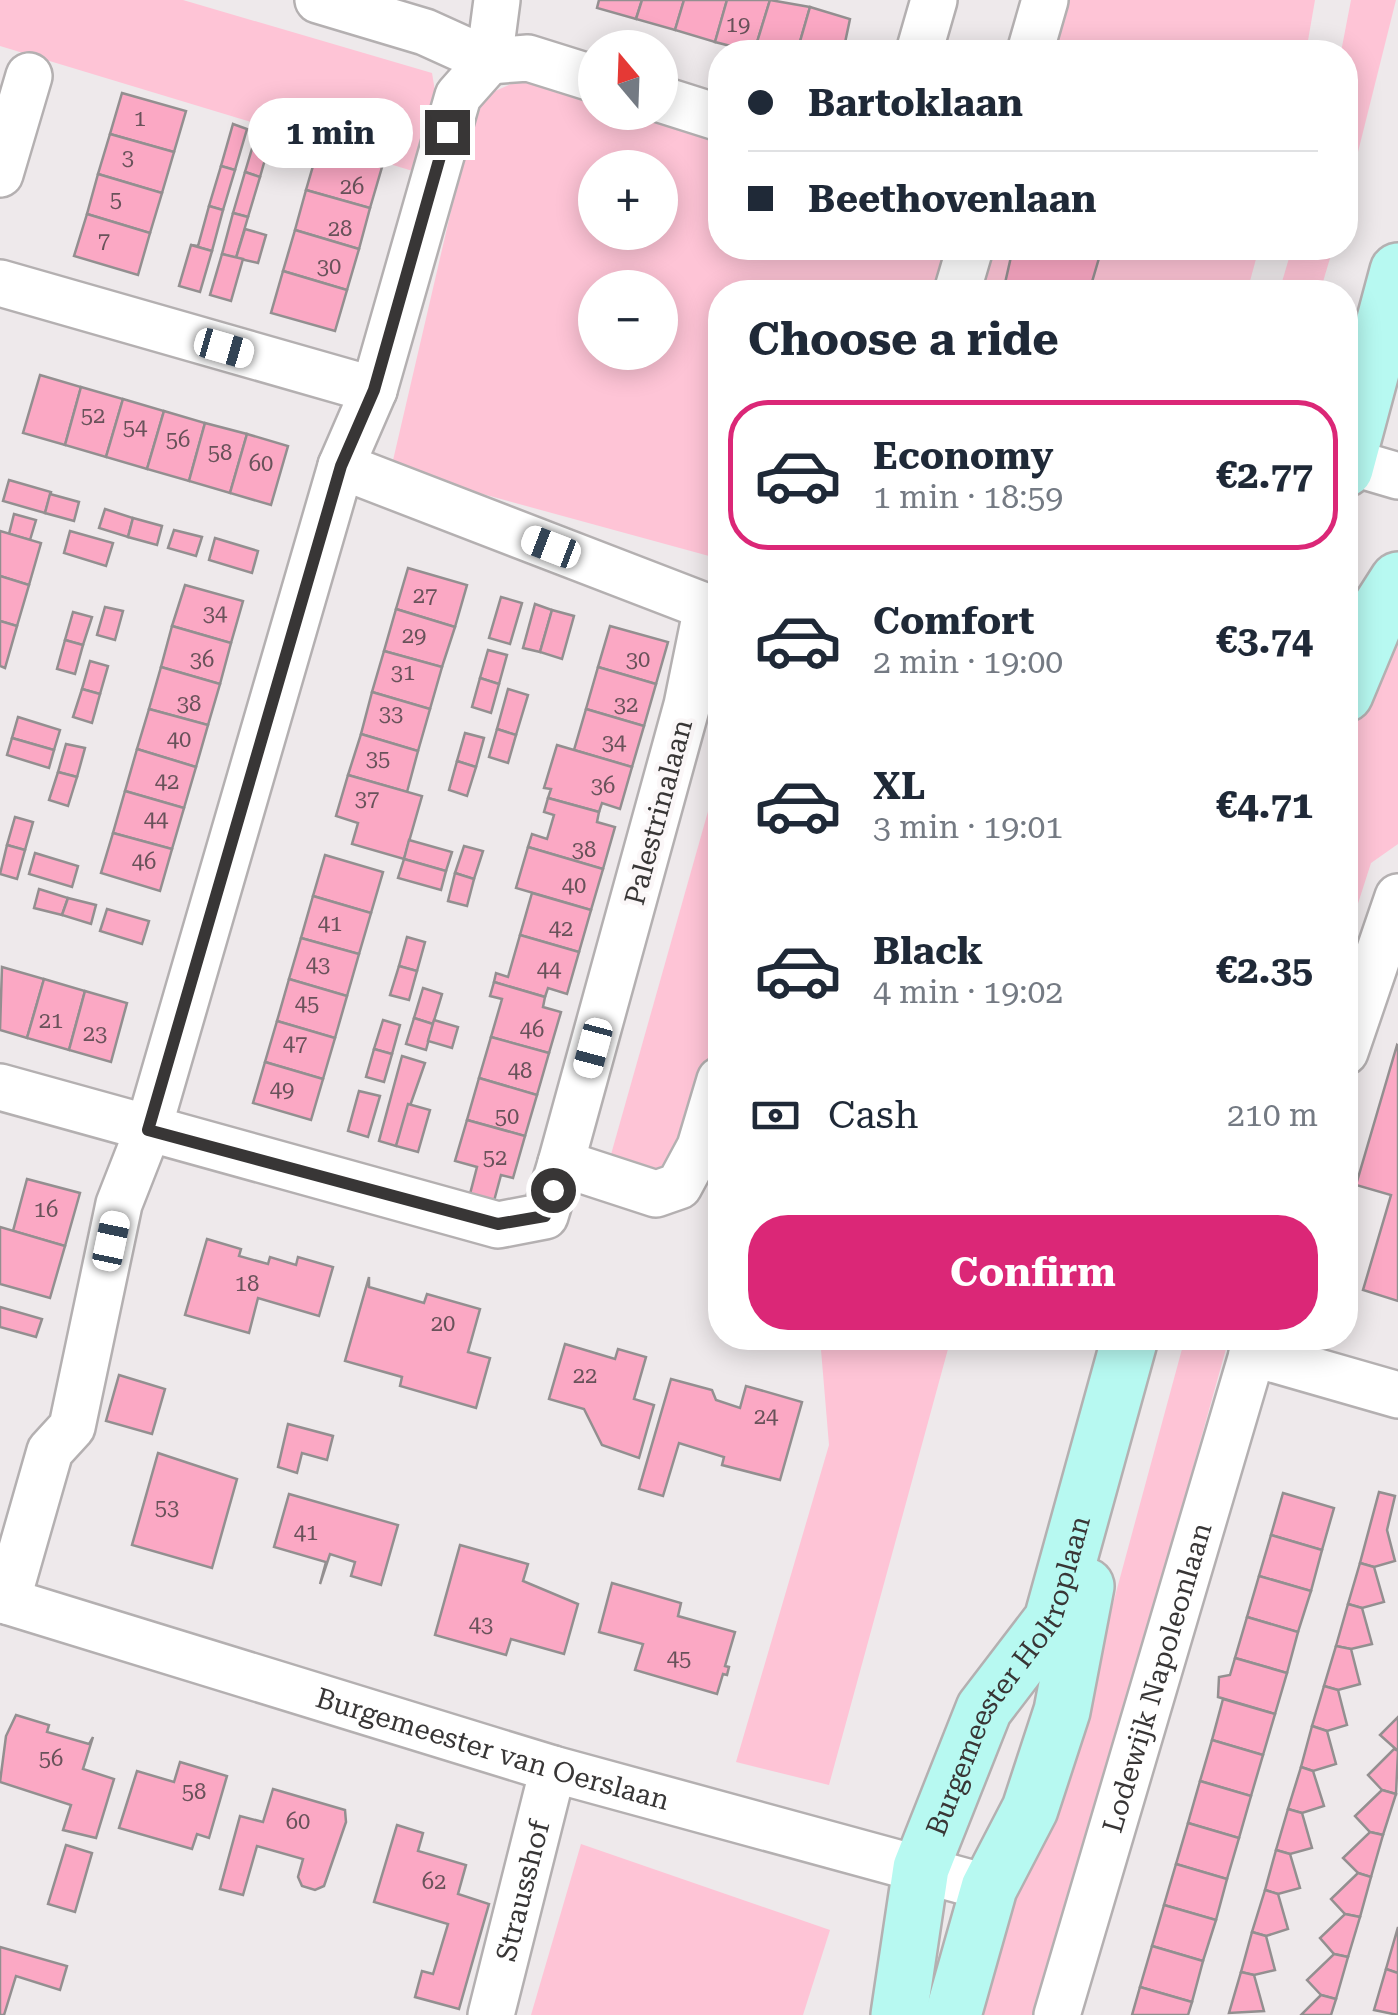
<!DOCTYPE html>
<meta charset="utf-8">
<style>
body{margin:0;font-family:"Roboto Serif",serif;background:#f2f2f3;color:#1f2937;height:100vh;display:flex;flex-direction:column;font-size:38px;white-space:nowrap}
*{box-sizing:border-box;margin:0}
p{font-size:32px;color:#747a83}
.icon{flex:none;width:55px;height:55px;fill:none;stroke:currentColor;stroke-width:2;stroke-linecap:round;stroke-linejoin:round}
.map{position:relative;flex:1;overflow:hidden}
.drawer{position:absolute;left:708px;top:280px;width:650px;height:1070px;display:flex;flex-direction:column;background:#fff;border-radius:40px;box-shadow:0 5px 25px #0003}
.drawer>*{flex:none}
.hud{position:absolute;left:708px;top:40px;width:650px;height:220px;border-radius:40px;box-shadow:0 5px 25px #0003;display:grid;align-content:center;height:220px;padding:0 40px;background:#fff}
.needle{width:65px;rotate:341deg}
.fabs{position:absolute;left:578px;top:30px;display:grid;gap:20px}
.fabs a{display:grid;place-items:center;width:100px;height:100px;border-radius:50%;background:#fff;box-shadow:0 5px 25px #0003;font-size:50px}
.end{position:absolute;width:45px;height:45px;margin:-22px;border:12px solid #383636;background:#fff;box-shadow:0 0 0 5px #fff}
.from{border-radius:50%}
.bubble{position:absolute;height:70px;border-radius:35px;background:#fff;box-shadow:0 5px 25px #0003;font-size:32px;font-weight:700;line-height:70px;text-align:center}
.car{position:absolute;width:30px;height:60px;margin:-30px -15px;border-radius:12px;box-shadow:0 0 8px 2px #0007;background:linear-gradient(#fff 24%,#345 0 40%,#fff 0 76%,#345 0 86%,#fff 0)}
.hud b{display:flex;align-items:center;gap:35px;height:95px;font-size:38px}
.hud b+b{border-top:2px solid #e0e1e3}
.hud i{width:25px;height:25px;background:#1f2937}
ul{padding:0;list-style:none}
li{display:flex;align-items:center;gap:30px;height:150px;margin:0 20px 15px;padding:0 20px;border:5px solid transparent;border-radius:40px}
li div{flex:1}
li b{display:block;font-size:38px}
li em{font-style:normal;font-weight:700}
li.active{border-color:#db2777}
li>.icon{width:90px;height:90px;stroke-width:1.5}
h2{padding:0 40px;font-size:45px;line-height:120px}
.pay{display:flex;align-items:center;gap:25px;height:110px;padding:0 40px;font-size:38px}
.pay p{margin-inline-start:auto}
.cta{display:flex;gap:20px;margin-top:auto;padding:20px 40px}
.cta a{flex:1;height:115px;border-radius:40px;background:#db2777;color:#fff;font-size:40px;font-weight:700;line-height:115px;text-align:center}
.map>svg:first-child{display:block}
.green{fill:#fec4d6;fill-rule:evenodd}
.building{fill:#fba8c4;stroke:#938f90;stroke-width:2.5}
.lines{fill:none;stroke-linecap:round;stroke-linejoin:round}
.street-casing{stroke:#b4b0b1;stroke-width:50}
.secondary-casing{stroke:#b4b0b1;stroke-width:60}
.street{stroke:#fff;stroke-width:45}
.secondary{stroke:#b7f9f1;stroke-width:55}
.route{stroke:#383636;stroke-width:12}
.labels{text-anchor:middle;stroke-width:9;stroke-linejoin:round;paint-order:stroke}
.number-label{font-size:22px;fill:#69525a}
.street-label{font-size:28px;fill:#383636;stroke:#fbf7f8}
</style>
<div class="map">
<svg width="1398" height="2015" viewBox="0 0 1398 2015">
<rect width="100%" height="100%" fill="#eee9eb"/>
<g class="green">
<polygon points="0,0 183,0 432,73 436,97 416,172 0,46"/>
<polygon points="1062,0 1315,0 1306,52 1047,52"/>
<polygon points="1351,0 1396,0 1345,204 1345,52 1341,52"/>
<path d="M520,80L595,101V112L635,113L720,137V248H955L941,292H720V559L391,469L477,99ZM595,168H660V232H595ZM595,288H660V352H595Z"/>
<polygon points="993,248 1259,248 1247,292 981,292"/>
<polygon points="1292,248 1333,248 1320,292 1279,292"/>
<polygon points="1398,603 1398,844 1371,863 1345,944 1345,746 1356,704"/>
<polygon points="720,769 720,1019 678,1171 666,1182 610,1158"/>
<polygon points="820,1338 951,1338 829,1785 736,1762 829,1445"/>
<polygon points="1185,1338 1229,1338 1134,1679 1032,2015 972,2015 1079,1729"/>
<polygon points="581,1844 830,1930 803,2015 531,2015"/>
</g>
<g class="building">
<polygon points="599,0 642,0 636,19 597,8"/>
<polygon points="642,0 684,0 675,30 636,19"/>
<polygon points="684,0 727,0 715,42 675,30"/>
<polygon points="727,0 770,0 754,52 715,42"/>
<polygon points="770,0 810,7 797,52 754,52"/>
<polygon points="810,7 850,19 843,52 797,52"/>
<polygon points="122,93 186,111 174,152 110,134"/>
<polygon points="233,124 247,129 235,170 221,166"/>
<polygon points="257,132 272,135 260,177 245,172"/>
<polygon points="110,134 174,152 162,193 98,174"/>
<polygon points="318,149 382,167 370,208 306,190"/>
<polygon points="221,166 235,170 223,210 209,206"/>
<polygon points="245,172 260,177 248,217 233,213"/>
<polygon points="98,174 162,193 150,233 87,214"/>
<polygon points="306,190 370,208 359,249 295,230"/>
<polygon points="209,206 223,210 212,251 191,245 198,246"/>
<polygon points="233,213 248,217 236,258 222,254"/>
<polygon points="87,214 150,233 138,275 74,256"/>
<polygon points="245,229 266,235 258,263 236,258"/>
<polygon points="295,230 359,249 347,290 283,271"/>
<polygon points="191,245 212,251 200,292 179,286"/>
<polygon points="1013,248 1102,248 1089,292 1003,292"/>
<polygon points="222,254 243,259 231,301 210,295"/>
<polygon points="283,271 347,290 335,331 271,313"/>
<polygon points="40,375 81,387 65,445 23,433"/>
<polygon points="81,387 123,399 106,457 65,445"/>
<polygon points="123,399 164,411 147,469 106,457"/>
<polygon points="164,411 205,423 189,481 147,469"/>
<polygon points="205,423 247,434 230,493 189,481"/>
<polygon points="247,434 288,446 271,505 230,493"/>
<polygon points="9,480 51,492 45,513 3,501"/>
<polygon points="50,494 79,502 74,521 45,513"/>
<polygon points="105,509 133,518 128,537 99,528"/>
<polygon points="14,514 36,520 30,540 9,534"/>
<polygon points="133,518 162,526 157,545 128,537"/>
<polygon points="174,530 202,537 196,556 168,548"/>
<polygon points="0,531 41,543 29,585 0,576"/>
<polygon points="70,531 113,543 106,566 64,553"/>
<polygon points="215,538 258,551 252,573 209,560"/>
<polygon points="408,568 467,585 455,627 396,609"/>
<polygon points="0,576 29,585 17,626 0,621"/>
<polygon points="185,585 243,601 231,643 172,626"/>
<polygon points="501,597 522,603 510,644 489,638"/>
<polygon points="535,604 552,610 540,652 523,648"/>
<polygon points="105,607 123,611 115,640 97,635"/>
<polygon points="396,609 455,627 442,667 384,651"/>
<polygon points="552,610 574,616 562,659 540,652"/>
<polygon points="73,612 92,617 83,645 65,640"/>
<polygon points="0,621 17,626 5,668 0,666"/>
<polygon points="172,626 231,643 220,684 161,667"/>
<polygon points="610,626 668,642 656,684 598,667"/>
<polygon points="65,640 83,645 75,674 57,669"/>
<polygon points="488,650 507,655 499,684 480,678"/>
<polygon points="384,651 442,667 430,709 372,692"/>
<polygon points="90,661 108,666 100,694 82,689"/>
<polygon points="161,667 220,684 208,725 149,709"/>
<polygon points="598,667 656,684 644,726 586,709"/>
<polygon points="480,678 499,684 491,713 472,707"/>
<polygon points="82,689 100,694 92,723 73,717"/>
<polygon points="508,689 528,695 516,735 497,729"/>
<polygon points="372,692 430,709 418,751 361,734"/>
<polygon points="149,709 208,725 196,767 137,749"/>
<polygon points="586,709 644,726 632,767 574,750"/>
<polygon points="18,717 60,730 54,750 12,738"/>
<polygon points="497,729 516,735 508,763 489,757"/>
<polygon points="465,733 484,738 476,767 457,761"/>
<polygon points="361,734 418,751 407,792 348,775"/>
<polygon points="12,738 54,750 49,768 7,755"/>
<polygon points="66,744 85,748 77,777 58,772"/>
<polygon points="557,745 632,767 620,809 602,803 599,812 548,798 551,789 544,788"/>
<polygon points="137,749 196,767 184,808 125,791"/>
<polygon points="457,761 476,767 467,796 449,790"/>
<polygon points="58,772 77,777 68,806 49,800"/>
<polygon points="348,775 422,796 404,859 352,844 358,823 336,816"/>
<polygon points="125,791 184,808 172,849 113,833"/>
<polygon points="548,798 599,812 597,822 615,827 603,869 528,847 532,834 547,839 554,815 544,812"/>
<polygon points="15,817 33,822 25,850 7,845"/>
<polygon points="113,833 172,849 160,891 101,873"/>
<polygon points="409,840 452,852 446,871 404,859"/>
<polygon points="7,845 25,850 17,879 0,874"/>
<polygon points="464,846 483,851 474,879 455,873"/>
<polygon points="528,847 603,869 591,910 516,888"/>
<polygon points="35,853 78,866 72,887 29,874"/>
<polygon points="325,855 383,872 371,913 313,896"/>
<polygon points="404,859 446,871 441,890 398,878"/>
<polygon points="455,873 474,879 467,906 448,901"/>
<polygon points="39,889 68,898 62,915 34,908"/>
<polygon points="532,893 591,910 579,952 520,935"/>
<polygon points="313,896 371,913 359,954 301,938"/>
<polygon points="68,898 96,905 91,924 62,915"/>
<polygon points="107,909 149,921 142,944 100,931"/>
<polygon points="520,935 579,952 567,994 548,988 545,997 494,982 496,973 508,977"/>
<polygon points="407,937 425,942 417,971 399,966"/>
<polygon points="301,938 359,954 347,996 289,979"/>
<polygon points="399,966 417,971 409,1000 390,995"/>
<polygon points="2,967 44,979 27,1038 0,1030"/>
<polygon points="44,979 85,991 69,1050 27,1038"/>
<polygon points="289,979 347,996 335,1038 277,1021"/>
<polygon points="494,982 545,997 543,1007 561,1012 549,1053 491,1037 502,999 490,996"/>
<polygon points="423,988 442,994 433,1024 414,1018"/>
<polygon points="85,991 127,1003 111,1062 69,1050"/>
<polygon points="414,1018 433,1024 426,1050 406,1044"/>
<polygon points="383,1020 400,1025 392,1054 374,1049"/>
<polygon points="434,1020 458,1027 452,1048 428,1041"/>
<polygon points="277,1021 335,1038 323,1079 265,1062"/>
<polygon points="491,1037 549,1053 537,1095 479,1078"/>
<polygon points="1397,1045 1398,1046 1398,1301 1363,1290 1391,1195 1356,1185"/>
<polygon points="374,1049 392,1054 384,1082 366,1077"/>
<polygon points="402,1056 425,1063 396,1146 379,1141"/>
<polygon points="265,1062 323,1079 311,1120 253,1103"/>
<polygon points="479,1078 537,1095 525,1136 467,1120"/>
<polygon points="359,1091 380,1096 368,1137 348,1131"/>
<polygon points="408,1104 430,1110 418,1152 396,1146"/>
<polygon points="467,1120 525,1136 513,1178 501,1175 494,1201 470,1194 477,1167 455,1161"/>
<polygon points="27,1179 80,1193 65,1246 13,1231"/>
<polygon points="0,1227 65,1246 50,1298 0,1284"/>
<polygon points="207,1239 241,1249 239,1256 268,1264 270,1257 296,1265 298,1257 333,1267 319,1316 258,1298 249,1333 185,1315"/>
<polygon points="369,1277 369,1287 424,1303 427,1294 480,1309 468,1352 490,1358 476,1408 400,1386 402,1377 345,1361"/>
<polygon points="0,1307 42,1319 36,1337 0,1327"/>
<polygon points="565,1344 615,1359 618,1349 646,1357 634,1399 654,1405 639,1458 602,1445 584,1409 549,1399"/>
<polygon points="119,1375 165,1389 152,1434 106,1421"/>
<polygon points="671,1379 712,1390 716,1400 740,1408 746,1386 802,1402 780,1480 722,1465 724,1457 679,1443 663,1496 639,1489"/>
<polygon points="288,1424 333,1436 327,1460 302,1453 297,1473 278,1467"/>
<polygon points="158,1453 237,1479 212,1568 132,1545"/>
<polygon points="1379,1492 1395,1496 1387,1530 1395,1561 1374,1567 1360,1563"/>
<polygon points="1283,1493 1334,1508 1322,1550 1271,1535"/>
<polygon points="289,1494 398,1525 381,1585 351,1576 355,1562 330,1554 320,1584 326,1562 274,1547"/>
<polygon points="1271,1535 1322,1550 1311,1591 1259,1576"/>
<polygon points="460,1545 528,1564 523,1581 578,1604 564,1654 511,1639 506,1655 435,1635"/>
<polygon points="1360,1563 1374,1567 1384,1602 1362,1608 1348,1604"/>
<polygon points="1259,1576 1311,1591 1298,1632 1247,1617"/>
<polygon points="612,1583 681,1603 678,1616 735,1632 725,1666 729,1667 727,1675 723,1674 717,1694 635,1670 643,1644 599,1632"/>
<polygon points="1348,1604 1362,1608 1372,1644 1351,1649 1336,1646"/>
<polygon points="1247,1617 1298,1632 1287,1673 1235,1658"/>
<polygon points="1336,1646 1351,1649 1360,1684 1338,1690 1324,1686"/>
<polygon points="1235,1658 1287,1673 1275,1714 1218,1697 1219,1677 1230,1675"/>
<polygon points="1324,1686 1338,1690 1347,1725 1327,1731 1312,1726"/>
<polygon points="1223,1699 1275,1714 1263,1755 1212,1740"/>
<polygon points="16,1715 49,1725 47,1732 89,1744 93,1737 83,1769 114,1779 96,1838 63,1830 71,1805 0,1782 6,1736"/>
<polygon points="1398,1717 1398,1751 1380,1735"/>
<polygon points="1312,1726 1327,1731 1336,1764 1313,1771 1301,1767"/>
<polygon points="1212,1740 1263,1755 1251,1796 1200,1781"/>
<polygon points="1394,1749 1398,1751 1396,1794 1382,1790 1368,1775"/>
<polygon points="180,1762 227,1776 209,1838 197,1834 192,1849 119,1828 137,1771 174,1782"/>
<polygon points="1301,1767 1313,1771 1324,1806 1302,1813 1288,1809"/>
<polygon points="1200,1781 1251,1796 1239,1838 1188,1823"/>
<polygon points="273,1789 345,1810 346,1822 324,1886 315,1890 302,1886 298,1877 303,1859 257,1846 243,1895 220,1889 240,1816 263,1822"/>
<polygon points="1382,1790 1396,1794 1383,1835 1370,1832 1355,1816"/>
<polygon points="1288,1809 1302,1813 1312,1848 1290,1854 1276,1850"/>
<polygon points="1188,1823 1239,1838 1227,1879 1176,1864"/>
<polygon points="397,1825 423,1833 418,1851 466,1865 458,1894 489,1904 459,2009 415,1997 422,1971 433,1974 448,1924 374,1902"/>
<polygon points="1370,1832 1383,1835 1371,1877 1358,1873 1343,1858"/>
<polygon points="66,1845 92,1853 75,1912 48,1904"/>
<polygon points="1276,1850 1290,1854 1300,1888 1278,1894 1265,1890"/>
<polygon points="1176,1864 1227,1879 1216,1920 1164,1905"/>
<polygon points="1358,1873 1371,1877 1360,1917 1345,1914 1331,1899"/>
<polygon points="1265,1890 1278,1894 1288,1929 1266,1936 1252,1932"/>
<polygon points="1164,1905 1216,1920 1203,1961 1152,1946"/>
<polygon points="1345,1914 1360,1917 1348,1957 1334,1954 1320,1938"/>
<polygon points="1398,1927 1398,1973 1386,1969"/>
<polygon points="1252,1932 1266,1936 1275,1970 1254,1975 1241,1972"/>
<polygon points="1152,1946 1203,1961 1192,2002 1140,1987"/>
<polygon points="0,1947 67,1966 60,1990 16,1976 4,2015 0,2015"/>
<polygon points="1334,1954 1348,1957 1336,1999 1321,1995 1307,1980"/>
<polygon points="1386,1969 1398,1973 1398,2015 1374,2010"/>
<polygon points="1241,1972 1254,1975 1264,2011 1229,2013"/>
<polygon points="1140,1987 1192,2002 1188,2015 1132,2015"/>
<polygon points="1321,1995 1336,1999 1331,2015 1301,2015"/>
</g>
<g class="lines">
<g class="street-casing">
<g id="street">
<polyline points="318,0 425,32 489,61 528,58 595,79"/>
<polyline points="919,52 934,0"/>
<polyline points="1030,52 1045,0"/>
<polyline points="660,99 720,118"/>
<polyline points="0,174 29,76"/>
<polyline points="0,283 374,390"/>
<polyline points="957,292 970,248"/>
<polyline points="1347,461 1398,476"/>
<polyline points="341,466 707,607 687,705 561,1163 656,1194 679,1186 700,1147 720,1080"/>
<polyline points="1345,1052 1398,897"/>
<polyline points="0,1087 498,1225 545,1216 561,1163"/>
<polyline points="1252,1353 1398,1395"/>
<path id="s1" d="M0,1599L553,1769L989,1888"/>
<polyline points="7,1601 50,1451 72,1427 119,1204 148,1130 341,466 374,390 458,96 489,61 497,0"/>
<path id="s2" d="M491,2015L553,1769"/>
<path id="s3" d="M1057,2015L1257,1338"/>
</g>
</g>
<g class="secondary-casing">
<g id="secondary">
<polyline points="1345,469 1398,271"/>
<polyline points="1345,694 1382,605 1398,580"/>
<path id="s4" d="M899,2015L921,1868L984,1709L1052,1620L1130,1338"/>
<polyline points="953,2015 989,1888 1030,1809 1062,1711 1086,1586"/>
</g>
</g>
<use href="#street" class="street"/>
<use href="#secondary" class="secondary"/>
</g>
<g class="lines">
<polyline class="route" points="447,132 374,390 341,466 148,1130 498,1224 545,1216 553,1190"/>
</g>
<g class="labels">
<g class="number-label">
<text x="738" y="32">19</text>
<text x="140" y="126">1</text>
<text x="128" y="165">3</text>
<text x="352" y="194">26</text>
<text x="116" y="207">5</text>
<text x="340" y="236">28</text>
<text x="104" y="248">7</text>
<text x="329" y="274">30</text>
<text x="93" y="423">52</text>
<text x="135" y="435">54</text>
<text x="178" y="447">56</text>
<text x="220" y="460">58</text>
<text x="261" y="471">60</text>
<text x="425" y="603">27</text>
<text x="215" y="621">34</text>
<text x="414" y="643">29</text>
<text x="202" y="667">36</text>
<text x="638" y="667">30</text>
<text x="403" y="680">31</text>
<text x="189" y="711">38</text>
<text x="626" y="712">32</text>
<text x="391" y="721">33</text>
<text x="179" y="747">40</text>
<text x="614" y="750">34</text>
<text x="378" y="766">35</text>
<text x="167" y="789">42</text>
<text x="603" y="793">36</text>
<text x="367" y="806">37</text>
<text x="156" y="827">44</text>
<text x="584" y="857">38</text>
<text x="144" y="869">46</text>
<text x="574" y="893">40</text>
<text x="330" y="931">41</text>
<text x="561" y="936">42</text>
<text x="318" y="972">43</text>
<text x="549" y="977">44</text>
<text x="307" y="1011">45</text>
<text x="51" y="1028">21</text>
<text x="532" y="1037">46</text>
<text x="95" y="1041">23</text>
<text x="295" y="1051">47</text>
<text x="520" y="1078">48</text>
<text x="282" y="1097">49</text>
<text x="507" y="1124">50</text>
<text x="495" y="1165">52</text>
<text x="46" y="1217">16</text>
<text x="247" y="1291">18</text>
<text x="443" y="1331">20</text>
<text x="585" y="1383">22</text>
<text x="766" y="1424">24</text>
<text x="167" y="1515">53</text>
<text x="306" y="1540">41</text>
<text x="481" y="1632">43</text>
<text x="679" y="1666">45</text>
<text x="51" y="1766">56</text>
<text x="194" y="1799">58</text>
<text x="298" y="1829">60</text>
<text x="434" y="1889">62</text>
</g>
<g class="street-label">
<text transform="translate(658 812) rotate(-75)" y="10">Palestrinalaan</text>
<text dy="10" stroke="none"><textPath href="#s4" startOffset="362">Burgemeester Holtroplaan</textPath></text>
<text dy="10" stroke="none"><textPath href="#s3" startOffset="352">Lodewijk Napoleonlaan</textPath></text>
<text dy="10" stroke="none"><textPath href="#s1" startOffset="515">Burgemeester van Oerslaan</textPath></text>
<text dy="10" stroke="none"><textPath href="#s2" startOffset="128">Strausshof</textPath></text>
</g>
</g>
</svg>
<div class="fabs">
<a><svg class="needle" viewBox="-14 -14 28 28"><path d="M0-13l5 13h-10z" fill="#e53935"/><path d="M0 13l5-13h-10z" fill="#747a83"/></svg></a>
<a>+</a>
<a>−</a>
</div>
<i class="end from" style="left:553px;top:1190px"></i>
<i class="end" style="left:447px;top:132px"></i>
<div class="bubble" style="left:248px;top:98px;width:165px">1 min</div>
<i class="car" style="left:224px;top:348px;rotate:106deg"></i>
<i class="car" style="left:551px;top:547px;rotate:291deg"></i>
<i class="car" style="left:593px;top:1048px;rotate:195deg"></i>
<i class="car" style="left:111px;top:1241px;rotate:12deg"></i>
<div class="hud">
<b><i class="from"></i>Bartoklaan</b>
<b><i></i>Beethovenlaan</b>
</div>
<section class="drawer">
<h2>Choose a ride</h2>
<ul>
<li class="active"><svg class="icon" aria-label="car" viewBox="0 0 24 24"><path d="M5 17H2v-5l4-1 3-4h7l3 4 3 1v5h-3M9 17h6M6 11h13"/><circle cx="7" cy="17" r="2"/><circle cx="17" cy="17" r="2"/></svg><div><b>Economy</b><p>1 min · 18:59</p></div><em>€2.77</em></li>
<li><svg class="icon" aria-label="car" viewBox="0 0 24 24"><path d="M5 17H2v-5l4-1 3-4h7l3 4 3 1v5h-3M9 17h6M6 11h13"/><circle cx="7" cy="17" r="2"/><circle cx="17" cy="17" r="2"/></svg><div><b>Comfort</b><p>2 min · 19:00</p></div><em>€3.74</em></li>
<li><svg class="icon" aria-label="car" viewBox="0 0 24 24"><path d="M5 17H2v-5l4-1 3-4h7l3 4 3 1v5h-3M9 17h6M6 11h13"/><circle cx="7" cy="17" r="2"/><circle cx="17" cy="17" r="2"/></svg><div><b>XL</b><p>3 min · 19:01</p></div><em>€4.71</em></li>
<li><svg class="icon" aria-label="car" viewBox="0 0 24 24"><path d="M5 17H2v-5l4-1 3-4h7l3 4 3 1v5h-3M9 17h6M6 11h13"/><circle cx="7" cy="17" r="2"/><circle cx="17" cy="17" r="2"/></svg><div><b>Black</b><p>4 min · 19:02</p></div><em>€2.35</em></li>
</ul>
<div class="pay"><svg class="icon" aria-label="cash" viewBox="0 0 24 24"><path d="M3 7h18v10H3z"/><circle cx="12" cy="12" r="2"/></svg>Cash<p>210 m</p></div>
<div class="cta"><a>Confirm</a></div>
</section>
</div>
